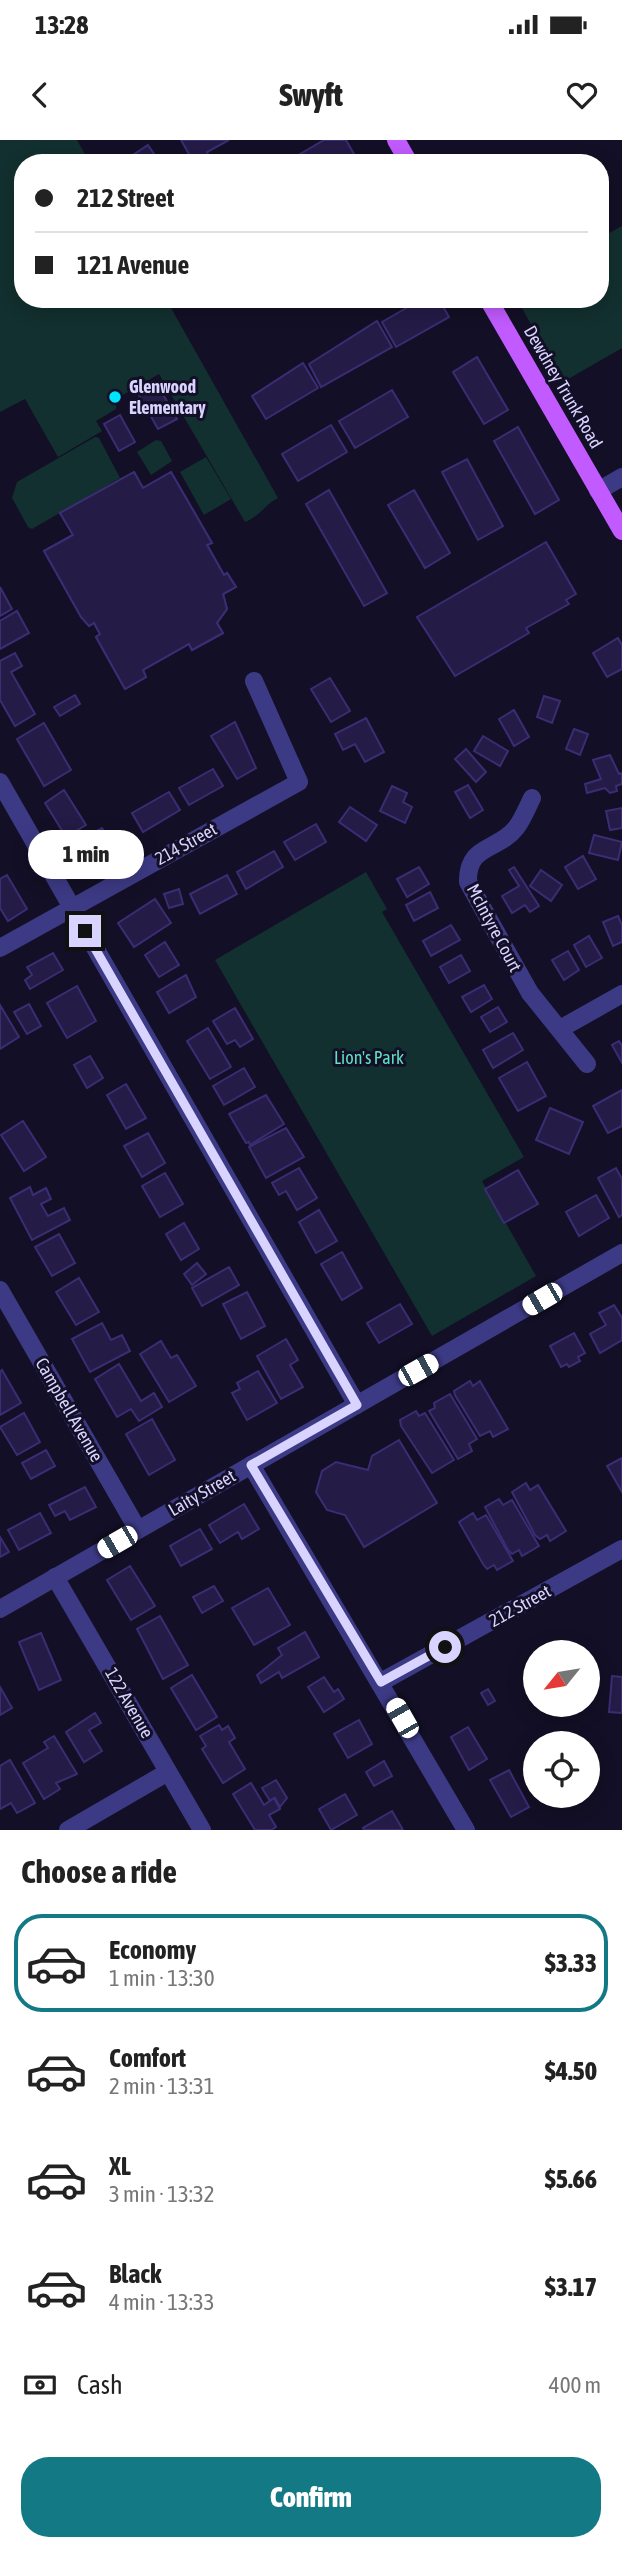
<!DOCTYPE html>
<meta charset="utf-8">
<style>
body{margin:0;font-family:"Asap Condensed",sans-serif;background:#f2f2f2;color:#222;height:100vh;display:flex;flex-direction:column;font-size:26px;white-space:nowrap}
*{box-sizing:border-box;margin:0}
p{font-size:23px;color:#767676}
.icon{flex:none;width:38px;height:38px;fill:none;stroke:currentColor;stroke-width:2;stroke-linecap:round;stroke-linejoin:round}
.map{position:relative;height:1690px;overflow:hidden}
.panel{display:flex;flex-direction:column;background:#fff;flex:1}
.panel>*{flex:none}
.top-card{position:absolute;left:14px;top:14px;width:595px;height:154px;border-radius:28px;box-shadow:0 4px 18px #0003;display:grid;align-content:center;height:154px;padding:0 21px;background:#fff}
.needle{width:46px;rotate:240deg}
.buttons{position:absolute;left:523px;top:1500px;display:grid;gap:14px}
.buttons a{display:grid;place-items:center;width:77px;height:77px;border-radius:50%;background:#fff;box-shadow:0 4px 18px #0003;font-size:35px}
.end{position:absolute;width:32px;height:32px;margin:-16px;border:9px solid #d9d4ff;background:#111;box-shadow:0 0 0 4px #111}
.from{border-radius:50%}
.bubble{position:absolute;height:49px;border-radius:24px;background:#fff;box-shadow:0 4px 18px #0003;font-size:23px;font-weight:800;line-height:49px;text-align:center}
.car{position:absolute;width:21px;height:42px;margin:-21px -10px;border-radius:9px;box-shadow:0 0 5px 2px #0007;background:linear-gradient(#fff 24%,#345 0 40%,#fff 0 76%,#345 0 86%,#fff 0)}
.top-card b{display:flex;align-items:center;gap:24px;height:66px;font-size:26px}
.top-card b+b{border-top:2px solid #e0e0e0}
.top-card i{width:18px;height:18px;background:#222}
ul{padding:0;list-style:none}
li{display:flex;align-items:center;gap:21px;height:98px;margin:0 14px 10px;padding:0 7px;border:4px solid transparent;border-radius:28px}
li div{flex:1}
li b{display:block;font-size:26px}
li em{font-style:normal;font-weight:800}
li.current{border-color:#137a85}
li>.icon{width:63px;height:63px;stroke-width:1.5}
h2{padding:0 21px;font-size:32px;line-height:84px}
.pay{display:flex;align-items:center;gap:18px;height:77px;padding:0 21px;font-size:26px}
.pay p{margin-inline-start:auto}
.cta{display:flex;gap:14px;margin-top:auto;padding:14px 21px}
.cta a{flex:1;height:80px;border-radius:28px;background:#137a85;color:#fff;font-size:28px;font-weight:800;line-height:80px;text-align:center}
.status{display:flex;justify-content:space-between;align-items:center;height:49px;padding:0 35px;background:#fff;direction:ltr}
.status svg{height:19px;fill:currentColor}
header{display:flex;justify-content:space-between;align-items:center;height:91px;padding:0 21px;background:#fff;font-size:32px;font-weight:800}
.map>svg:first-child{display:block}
.green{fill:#12302f}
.building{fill:#241b47;stroke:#3b2d73;stroke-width:2;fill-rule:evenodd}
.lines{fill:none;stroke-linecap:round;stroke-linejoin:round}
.minor{stroke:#3d3a85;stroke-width:18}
.major{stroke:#c25bff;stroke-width:18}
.route{stroke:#d9d4ff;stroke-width:9}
.poi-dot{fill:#00e5ff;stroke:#130f26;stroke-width:2.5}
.labels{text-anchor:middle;stroke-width:6;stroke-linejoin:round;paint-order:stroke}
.poi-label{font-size:18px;font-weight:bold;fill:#d9d4ff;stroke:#130f26;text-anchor:start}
.street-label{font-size:18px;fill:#d9d4ff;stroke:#130f26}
.park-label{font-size:18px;fill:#5fe0c0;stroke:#130f26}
</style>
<div class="status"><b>13:28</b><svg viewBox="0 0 49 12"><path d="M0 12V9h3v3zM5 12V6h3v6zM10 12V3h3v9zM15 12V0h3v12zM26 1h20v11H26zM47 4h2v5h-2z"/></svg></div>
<header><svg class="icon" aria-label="back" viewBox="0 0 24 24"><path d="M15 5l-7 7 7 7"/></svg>Swyft<svg class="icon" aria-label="heart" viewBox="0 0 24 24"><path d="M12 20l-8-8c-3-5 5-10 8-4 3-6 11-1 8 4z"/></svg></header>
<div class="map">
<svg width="622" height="1690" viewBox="0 0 622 1690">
<rect width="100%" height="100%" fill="#130f26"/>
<g class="green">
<path d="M0,0H77L90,23H23V159H166L278,358C264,365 263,374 245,382L159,234L116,259V269L96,281L102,291L58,317L25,259L0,272Z"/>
<polygon points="622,86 622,208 563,242 517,159 600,159 600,98"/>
<polygon points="95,297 99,298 120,338 32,389 28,387 12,358 17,342"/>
<polygon points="156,300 161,301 172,321 151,335 137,312"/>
<polygon points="206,317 231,359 204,375 180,332"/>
<polygon points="366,732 387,769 382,772 524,1017 482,1041 536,1136 432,1196 215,820"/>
</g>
<g class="building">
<polygon points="181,0 229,0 207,12 210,19 204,23 194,23"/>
<polygon points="324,0 346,0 359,23 285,23"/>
<polygon points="148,5 160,23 121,23"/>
<polygon points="422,159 439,159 449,177 396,207 382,182"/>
<polygon points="377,181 392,207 321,247 309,224"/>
<polygon points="477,217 508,270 484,284 453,232"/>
<polygon points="303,223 318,248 266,279 252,256"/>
<polygon points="156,242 177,279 158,289 137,252"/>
<polygon points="392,250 408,277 355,308 339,281"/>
<polygon points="120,275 135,302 119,311 104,284"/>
<polygon points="331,285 347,312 298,341 282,314"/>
<polygon points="518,287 559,360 535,374 494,301"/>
<polygon points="467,319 503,386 478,400 442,332"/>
<path d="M134,332L143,348L171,332L212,403L207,405L224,435L227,433L236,447L223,454L227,469L217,483L223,493L192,510L189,504L143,530L146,537L125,549L96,497L100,494L94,483L89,486L81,477L44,411L73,395L60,373ZM150,436L166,465L128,487L111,457Z"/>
<polygon points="134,332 143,348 171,332 212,403 207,405 224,435 227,433 236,447 223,454 227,469 217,483 223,493 192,510 189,504 143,530 146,537 125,549 96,497 100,494 94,483 89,486 81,477 44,411 73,395 60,373"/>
<polygon points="329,350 387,453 364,466 306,364"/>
<polygon points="414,350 450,413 425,428 388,365"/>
<polygon points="546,402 576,454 566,460 569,464 526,488 529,493 455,536 417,477"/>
<polygon points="0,447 12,469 0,476"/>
<polygon points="17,471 29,493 0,509 0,481"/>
<polygon points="618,498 622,505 622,529 607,537 593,513"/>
<polygon points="15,513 22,526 11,532 35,574 15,586 0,560 0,521"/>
<polygon points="330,538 350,571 331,582 311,549"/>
<polygon points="75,555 80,564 60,576 54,567"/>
<polygon points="544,556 560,561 552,583 537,577"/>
<polygon points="514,570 529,597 514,606 499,579"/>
<polygon points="366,578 384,612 365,622 355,604 343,610 335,594"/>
<polygon points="235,582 256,628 237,639 211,596"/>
<polygon points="44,583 71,630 44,646 17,599"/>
<polygon points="574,589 588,594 580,615 566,609"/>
<polygon points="483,596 508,611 500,626 474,611"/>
<polygon points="466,609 486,632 476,642 455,619"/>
<polygon points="610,615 619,634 622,633 622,644 616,646 617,651 610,653 605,648 587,653 585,644 601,639 593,620"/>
<polygon points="213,629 223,646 189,665 179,648"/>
<polygon points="468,645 483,670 470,678 455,652"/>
<polygon points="392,646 407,653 403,662 412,667 405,683 380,671"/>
<polygon points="64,650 86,685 66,697 45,663"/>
<polygon points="169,652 180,670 143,692 132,673"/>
<polygon points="350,667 377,685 366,701 339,682"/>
<polygon points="622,668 622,688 610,690 606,671"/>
<polygon points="316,684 326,702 295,720 284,702"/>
<polygon points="102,688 112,705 81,723 71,705"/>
<polygon points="594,695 622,702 618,720 589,713"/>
<polygon points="274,711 283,727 246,749 237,732"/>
<polygon points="583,716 596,739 578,749 565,727"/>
<polygon points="419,727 429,744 407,757 397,739"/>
<polygon points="514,727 539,766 530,772 525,765 512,773 502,756 519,746 509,730"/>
<polygon points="541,730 562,745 551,761 530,746"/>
<polygon points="7,735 27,769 8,781 0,768 0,739"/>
<polygon points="227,735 237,754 200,774 190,754"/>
<polygon points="179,749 183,764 169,768 164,754"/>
<polygon points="430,752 438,768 414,781 406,765"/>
<polygon points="155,759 171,783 134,807 118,783"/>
<polygon points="618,776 622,785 622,802 613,806 603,782"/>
<polygon points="451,785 460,800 431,816 423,801"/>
<polygon points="589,796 602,818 586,827 574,805"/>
<polygon points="165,802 179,825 159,837 145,815"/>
<polygon points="568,811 579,830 564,840 552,820"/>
<polygon points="53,813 63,830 30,849 25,840 32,835 27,827"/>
<polygon points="461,815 470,831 449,843 440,827"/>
<polygon points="186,835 196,857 169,873 157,852"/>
<polygon points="484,845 492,859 471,872 462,857"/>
<polygon points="77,846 96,881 67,898 47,863"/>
<polygon points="29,864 41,886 27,894 14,872"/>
<polygon points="0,865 19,897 0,909"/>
<polygon points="498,867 507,882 490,892 481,877"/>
<polygon points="235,868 253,899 240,907 235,900 227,904 213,881"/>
<polygon points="208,888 231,927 210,939 187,901"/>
<polygon points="513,893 523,910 493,928 483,910"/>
<polygon points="619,901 622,906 622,923 612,905"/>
<polygon points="90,916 103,938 87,948 74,925"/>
<polygon points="527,922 546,956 518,971 499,938"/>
<polygon points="244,928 255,947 224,965 213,946"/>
<polygon points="126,944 146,978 126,989 107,955"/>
<polygon points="622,950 622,986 608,993 593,966"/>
<polygon points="266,955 284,984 250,1005 249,1002 246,1003 229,974"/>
<polygon points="550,968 583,982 569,1014 536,1000"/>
<polygon points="23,981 46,1017 24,1031 1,995"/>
<polygon points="286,988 304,1017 266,1038 249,1007"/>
<polygon points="148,993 165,1023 142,1037 124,1006"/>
<polygon points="299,1028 317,1058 297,1070 286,1051 279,1055 272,1043"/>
<polygon points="616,1028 622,1039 622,1075 619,1077 598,1038"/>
<polygon points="518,1030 538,1064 504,1083 485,1049"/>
<polygon points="165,1033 183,1064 160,1077 142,1046"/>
<polygon points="30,1047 33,1055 46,1048 51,1059 41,1064 48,1076 64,1068 70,1080 32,1100 10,1058"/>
<polygon points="596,1055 609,1078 579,1096 566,1072"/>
<polygon points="319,1070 337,1101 316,1113 299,1082"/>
<polygon points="184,1083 199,1109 181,1120 166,1094"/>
<polygon points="59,1094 75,1123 52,1136 35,1107"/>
<polygon points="342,1112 362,1148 342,1160 321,1124"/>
<polygon points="197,1123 206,1134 192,1145 184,1134"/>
<polygon points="229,1127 239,1145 202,1166 192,1148"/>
<polygon points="79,1138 99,1172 76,1185 56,1152"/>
<polygon points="247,1152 265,1186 241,1199 223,1164"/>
<polygon points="400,1164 412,1184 379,1203 367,1183"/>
<polygon points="614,1165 622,1178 622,1200 600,1213 590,1194 606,1185 599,1173"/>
<polygon points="102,1183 111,1200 122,1195 130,1211 90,1232 72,1199"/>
<polygon points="574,1193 585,1213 578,1217 580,1221 569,1227 567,1224 561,1227 550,1206"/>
<polygon points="286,1199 298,1220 290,1225 303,1247 281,1259 257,1216"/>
<polygon points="161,1201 171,1218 177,1215 196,1246 169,1262 140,1214"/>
<polygon points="119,1224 141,1261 154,1253 162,1267 139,1281 131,1269 117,1277 95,1239"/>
<polygon points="2,1230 21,1263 0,1275 0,1232"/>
<polygon points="258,1231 277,1263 247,1280 232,1253 240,1249 237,1243"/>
<polygon points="470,1241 473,1246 480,1241 508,1289 493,1297 490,1291 480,1296 455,1255 454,1251"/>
<polygon points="450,1254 477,1299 469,1304 472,1311 458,1319 429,1271 435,1268 434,1263"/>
<polygon points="416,1271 419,1276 425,1273 454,1320 432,1333 401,1286 400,1280"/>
<polygon points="24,1273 40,1302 17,1315 0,1287"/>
<polygon points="152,1279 175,1320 149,1335 126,1294"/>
<polygon points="399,1300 437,1363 364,1407 345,1375 327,1370 316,1352 322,1331 336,1322 368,1330 372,1316"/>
<polygon points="46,1310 55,1326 31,1339 22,1323"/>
<polygon points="622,1318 622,1352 607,1326"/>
<polygon points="526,1343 530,1350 538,1345 566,1391 550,1401 547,1395 540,1399 535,1395 512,1352"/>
<polygon points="85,1347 96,1367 70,1380 65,1371 55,1376 49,1365"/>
<polygon points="499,1359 503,1365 512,1360 539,1406 522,1416 519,1410 512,1414 508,1410 485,1367"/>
<polygon points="244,1364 259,1389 242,1399 238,1392 220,1403 209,1385"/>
<polygon points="40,1373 51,1393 19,1410 8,1390"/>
<polygon points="473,1373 477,1380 486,1375 513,1421 497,1430 494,1425 487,1429 483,1424 459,1382"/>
<polygon points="200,1389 212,1409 181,1426 170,1406"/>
<polygon points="0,1397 9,1412 0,1417"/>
<polygon points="130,1426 155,1466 131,1480 107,1440"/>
<polygon points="214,1446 223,1461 202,1473 193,1457"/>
<polygon points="268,1448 290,1485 254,1505 232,1468"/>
<polygon points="160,1476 188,1525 163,1539 137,1489"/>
<polygon points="305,1492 319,1517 282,1538 279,1532 261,1543 257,1535 282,1515 278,1508"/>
<polygon points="41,1493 61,1540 39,1550 19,1502"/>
<polygon points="192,1535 217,1577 196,1590 171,1548"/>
<polygon points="612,1536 622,1537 622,1573 609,1572"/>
<polygon points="324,1537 334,1552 338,1549 344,1559 324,1572 308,1547"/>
<polygon points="0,1547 12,1568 0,1575"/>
<polygon points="488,1549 495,1561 488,1565 481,1553"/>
<polygon points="95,1573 101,1583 89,1590 102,1611 84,1622 66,1592"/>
<polygon points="359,1580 372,1604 348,1618 334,1594"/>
<polygon points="219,1585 222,1590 228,1586 235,1598 229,1602 245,1629 223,1643 202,1609 206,1606 200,1596"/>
<polygon points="468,1587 487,1619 469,1630 451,1597"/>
<polygon points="54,1596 77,1634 56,1643 60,1649 44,1659 23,1623 48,1608 44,1602"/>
<polygon points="10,1620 35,1663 17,1673 11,1663 0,1669 0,1626"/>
<polygon points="384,1621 392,1636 374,1646 366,1632"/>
<polygon points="509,1630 529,1667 511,1677 490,1640"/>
<polygon points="276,1640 287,1658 280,1667 275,1658 270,1661 262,1648"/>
<polygon points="251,1643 264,1665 274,1658 280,1669 269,1675 276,1687 271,1690 255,1690 233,1654"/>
<polygon points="345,1654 357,1675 331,1690 319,1669"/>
<polygon points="392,1671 403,1690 364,1690 363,1688"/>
</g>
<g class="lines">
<g class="minor">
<polyline points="598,351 622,337"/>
<polyline points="0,642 357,1265"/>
<path d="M532,658C527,668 523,679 516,688C498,711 467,704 468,742L530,853L587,924"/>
<polyline points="0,808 299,642 254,541"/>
<polyline points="560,889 622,854"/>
<polyline points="0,1150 138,1390"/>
<polyline points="251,1325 466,1690"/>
<polyline points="55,1437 202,1690"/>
<polyline points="0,1469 622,1113"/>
<polyline points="381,1542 622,1409"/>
<polyline points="68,1690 168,1632"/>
</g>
<g class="major">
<polyline points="396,0 409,23"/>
<polyline points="488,159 622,391"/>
</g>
</g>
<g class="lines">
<polyline class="route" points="85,791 357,1265 251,1325 381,1542 445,1507"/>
</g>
<circle class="poi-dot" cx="115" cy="257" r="7"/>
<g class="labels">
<g class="poi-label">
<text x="129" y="253">Glenwood<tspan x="129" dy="21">Elementary</tspan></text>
</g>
<g class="street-label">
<text transform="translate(563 247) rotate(60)" y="6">Dewdney Trunk Road</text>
<text transform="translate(186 704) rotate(-29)" y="6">214 Street</text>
<text transform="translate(494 788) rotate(62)" y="6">McIntyre Court</text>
<text transform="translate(69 1270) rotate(60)" y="6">Campbell Avenue</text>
<text transform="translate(202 1353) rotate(-30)" y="6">Laity Street</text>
<text transform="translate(520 1466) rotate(-29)" y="6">212 Street</text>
<text transform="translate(129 1563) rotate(60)" y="6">122 Avenue</text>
</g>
<g class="park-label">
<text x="369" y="924">Lion's Park</text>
</g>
</g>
</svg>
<div class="buttons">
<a><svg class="needle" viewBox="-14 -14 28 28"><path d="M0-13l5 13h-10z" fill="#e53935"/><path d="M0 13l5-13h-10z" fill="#767676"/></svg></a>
<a><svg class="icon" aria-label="locate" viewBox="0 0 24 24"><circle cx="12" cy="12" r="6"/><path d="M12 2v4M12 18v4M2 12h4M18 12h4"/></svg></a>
</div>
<i class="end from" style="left:445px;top:1507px"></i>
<i class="end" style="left:85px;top:791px"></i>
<div class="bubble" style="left:28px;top:690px;width:116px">1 min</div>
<i class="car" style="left:542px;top:1159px;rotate:240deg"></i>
<i class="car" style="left:418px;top:1230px;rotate:61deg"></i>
<i class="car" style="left:117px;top:1402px;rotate:240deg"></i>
<i class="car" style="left:402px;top:1578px;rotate:330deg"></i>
<div class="top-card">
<b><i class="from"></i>212 Street</b>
<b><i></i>121 Avenue</b>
</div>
</div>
<section class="panel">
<h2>Choose a ride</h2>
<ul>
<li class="current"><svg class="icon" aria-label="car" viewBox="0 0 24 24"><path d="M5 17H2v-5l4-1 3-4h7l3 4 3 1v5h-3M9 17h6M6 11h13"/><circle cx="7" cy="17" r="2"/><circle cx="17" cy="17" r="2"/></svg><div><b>Economy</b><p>1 min · 13:30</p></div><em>$3.33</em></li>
<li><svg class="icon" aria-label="car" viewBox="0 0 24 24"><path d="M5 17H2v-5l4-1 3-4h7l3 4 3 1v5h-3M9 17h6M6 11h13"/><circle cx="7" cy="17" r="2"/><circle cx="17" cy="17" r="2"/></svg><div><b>Comfort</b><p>2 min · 13:31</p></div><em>$4.50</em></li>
<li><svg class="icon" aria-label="car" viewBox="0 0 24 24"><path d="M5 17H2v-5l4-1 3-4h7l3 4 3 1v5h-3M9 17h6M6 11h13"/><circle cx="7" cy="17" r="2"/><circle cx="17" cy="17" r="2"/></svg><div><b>XL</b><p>3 min · 13:32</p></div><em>$5.66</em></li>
<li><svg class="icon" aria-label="car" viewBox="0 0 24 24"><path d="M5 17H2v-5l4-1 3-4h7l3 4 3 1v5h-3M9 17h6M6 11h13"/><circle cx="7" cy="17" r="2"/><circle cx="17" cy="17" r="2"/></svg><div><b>Black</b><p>4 min · 13:33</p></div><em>$3.17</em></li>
</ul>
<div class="pay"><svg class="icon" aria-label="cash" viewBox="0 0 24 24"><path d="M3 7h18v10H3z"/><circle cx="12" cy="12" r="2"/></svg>Cash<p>400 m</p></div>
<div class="cta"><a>Confirm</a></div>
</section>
